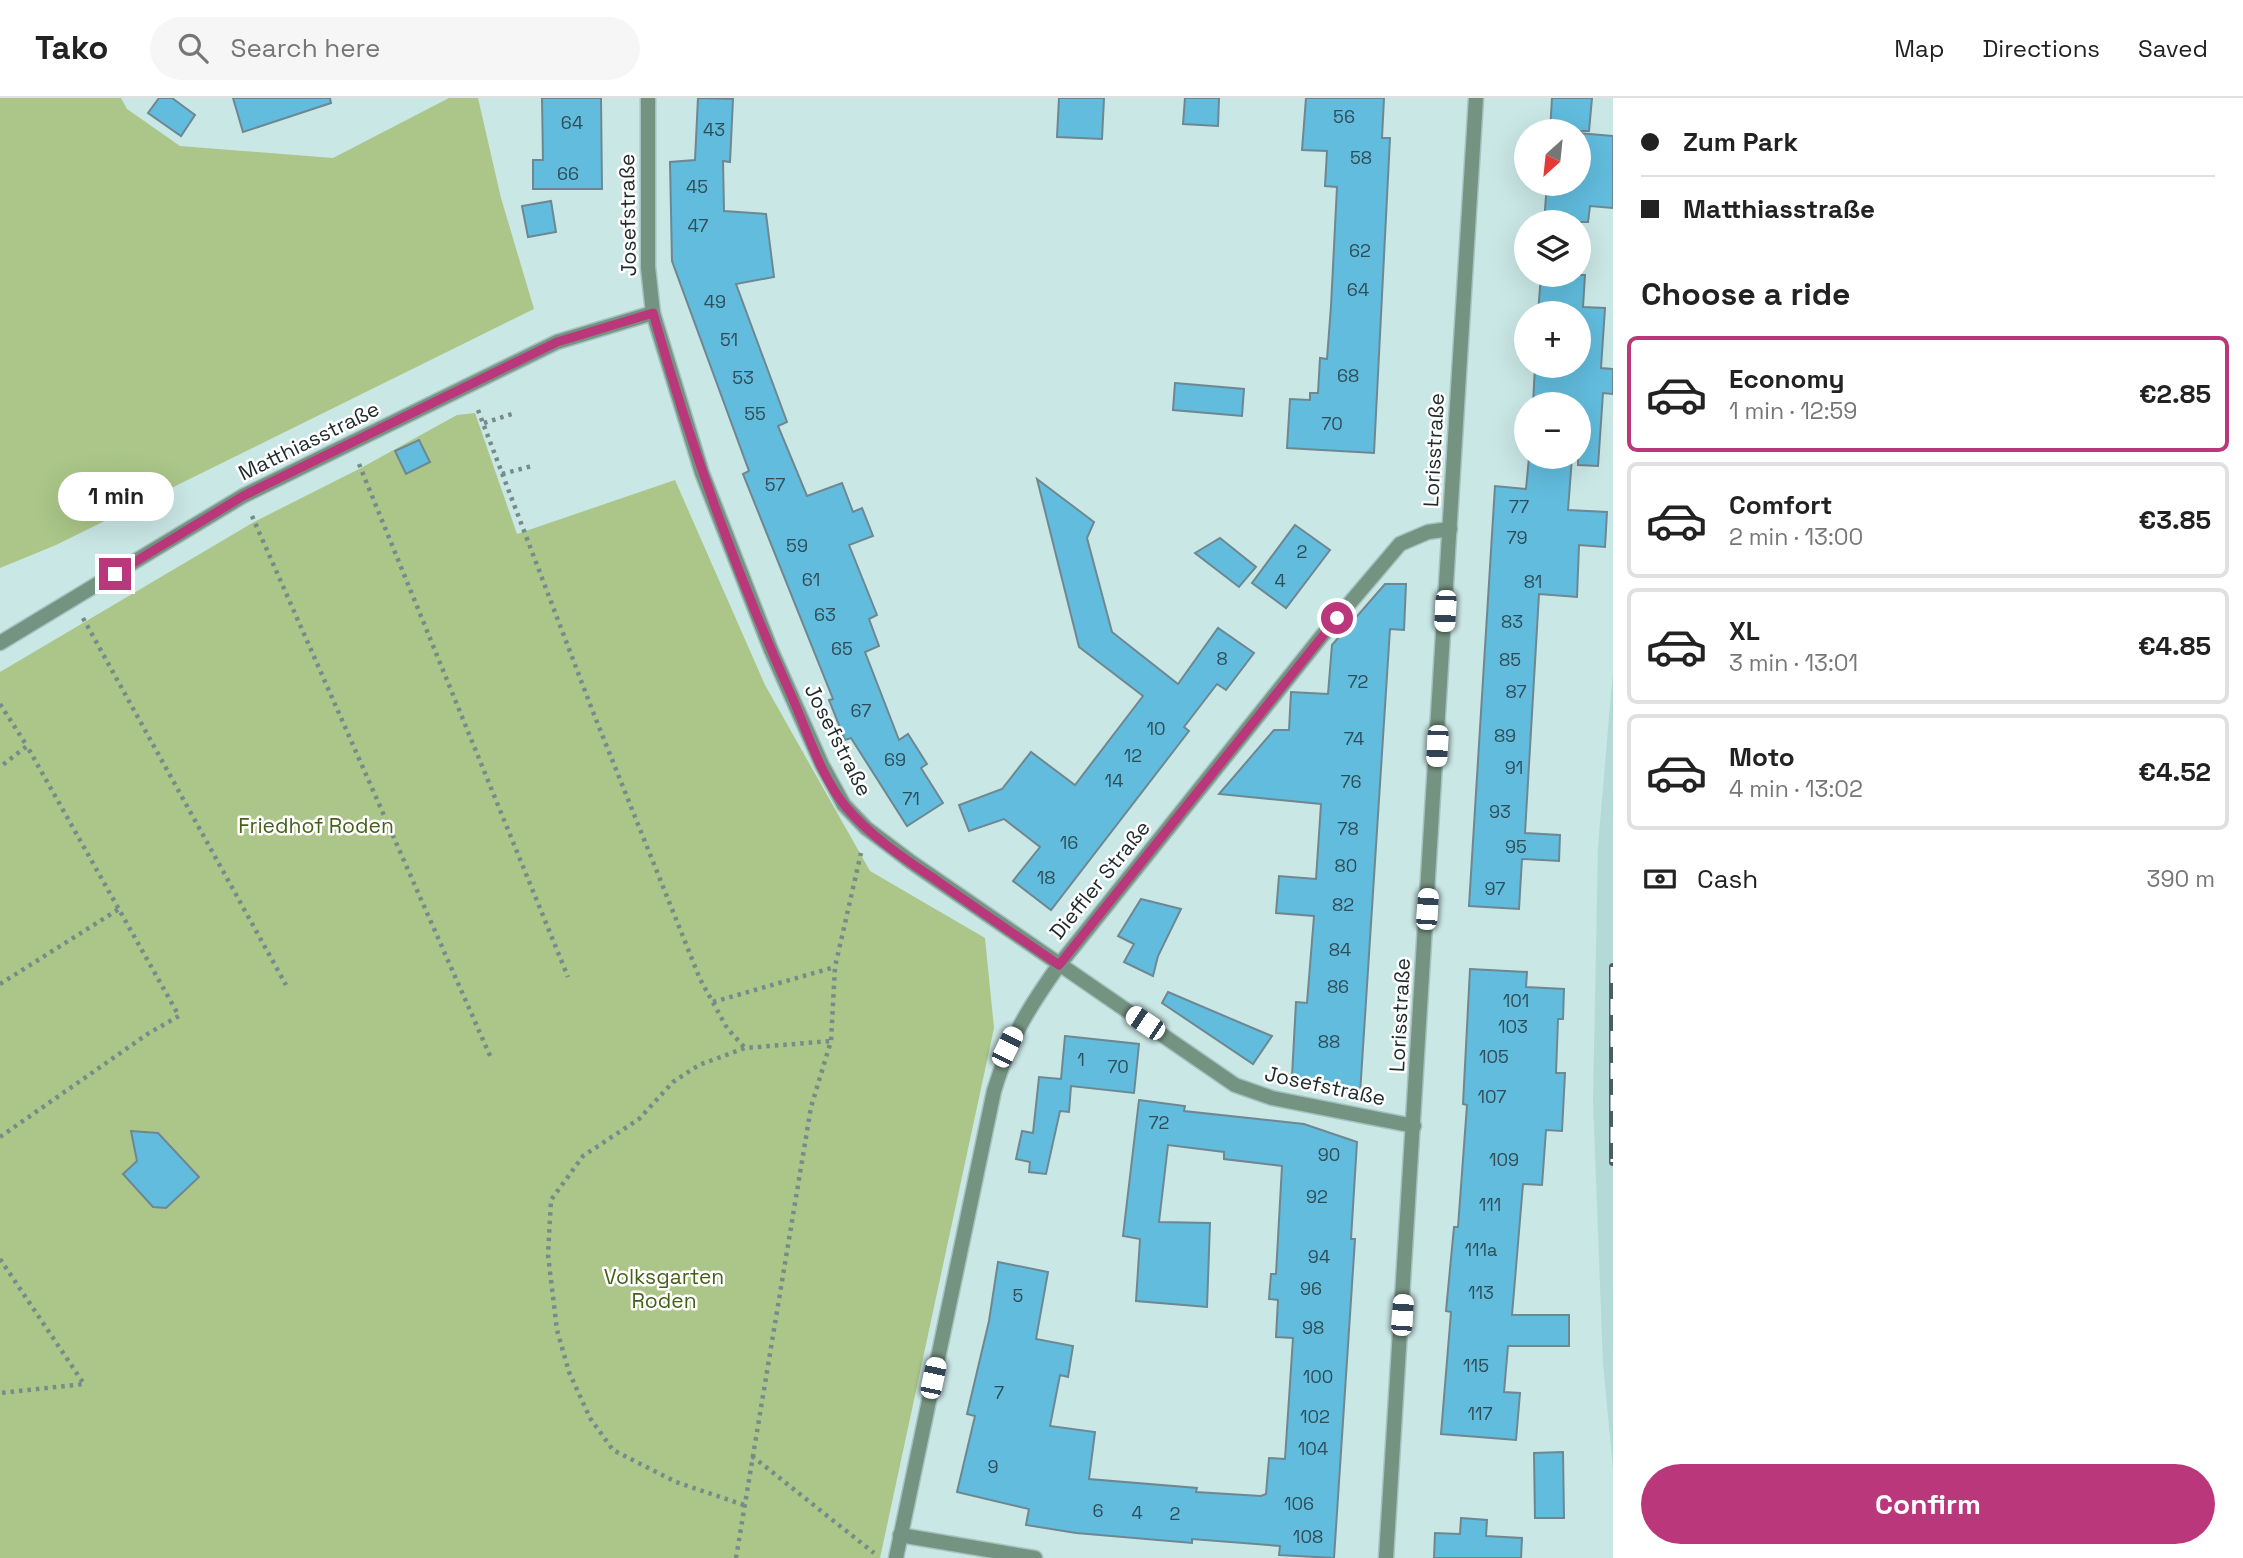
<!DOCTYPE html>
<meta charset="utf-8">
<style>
body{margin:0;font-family:"Space Grotesk",sans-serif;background:#f6f6f6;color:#222;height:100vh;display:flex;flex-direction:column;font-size:26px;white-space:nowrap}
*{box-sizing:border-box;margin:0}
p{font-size:23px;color:#767676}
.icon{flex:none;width:38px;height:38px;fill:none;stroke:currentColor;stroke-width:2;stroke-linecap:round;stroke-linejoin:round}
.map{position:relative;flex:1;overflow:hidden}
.sheet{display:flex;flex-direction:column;background:#fff;width:630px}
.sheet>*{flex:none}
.top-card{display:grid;align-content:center;height:154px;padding:0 28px;background:#fff}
.needle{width:46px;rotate:207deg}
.fabs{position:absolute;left:1514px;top:21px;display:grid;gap:14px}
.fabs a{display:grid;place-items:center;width:77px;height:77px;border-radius:50%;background:#fff;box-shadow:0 7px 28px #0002;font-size:35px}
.end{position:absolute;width:32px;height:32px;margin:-16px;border:9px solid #bb377b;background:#fff;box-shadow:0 0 0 4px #fff}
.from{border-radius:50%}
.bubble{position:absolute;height:49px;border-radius:24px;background:#fff;box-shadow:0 7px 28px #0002;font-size:23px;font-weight:800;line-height:49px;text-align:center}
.car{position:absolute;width:21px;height:42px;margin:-21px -10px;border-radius:9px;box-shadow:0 0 5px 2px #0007;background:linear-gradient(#fff 24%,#345 0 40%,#fff 0 76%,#345 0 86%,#fff 0)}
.top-card b{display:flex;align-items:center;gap:24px;height:66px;font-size:26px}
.top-card b+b{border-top:2px solid #e0e0e0}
.top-card i{width:18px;height:18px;background:#222}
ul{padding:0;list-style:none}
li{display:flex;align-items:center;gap:21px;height:116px;margin:0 14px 10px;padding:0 14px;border:4px solid #e0e0e0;border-radius:10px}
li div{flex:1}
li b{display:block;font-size:26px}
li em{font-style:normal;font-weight:800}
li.current{border-color:#bb377b}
li>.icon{width:63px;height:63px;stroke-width:1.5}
h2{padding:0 28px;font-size:32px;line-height:84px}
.pay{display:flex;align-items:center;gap:18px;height:77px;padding:0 28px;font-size:26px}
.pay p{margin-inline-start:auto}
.action{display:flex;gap:14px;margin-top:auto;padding:14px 28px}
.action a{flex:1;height:80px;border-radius:42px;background:#bb377b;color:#fff;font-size:28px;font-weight:800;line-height:80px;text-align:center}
header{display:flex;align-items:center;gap:42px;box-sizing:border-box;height:98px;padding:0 35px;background:#fff;border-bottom:2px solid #e0e0e0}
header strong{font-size:33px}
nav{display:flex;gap:38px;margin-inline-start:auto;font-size:24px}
.search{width:490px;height:63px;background:#f6f6f6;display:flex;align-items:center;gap:18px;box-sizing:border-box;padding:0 24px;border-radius:38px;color:#767676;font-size:26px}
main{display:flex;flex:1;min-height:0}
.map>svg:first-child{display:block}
.built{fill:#b4dad8}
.green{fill:#abc688}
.building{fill:#61bcdd;stroke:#6f8791;stroke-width:2}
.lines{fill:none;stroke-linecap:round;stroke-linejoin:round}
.minor-casing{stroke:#a7c1c0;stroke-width:17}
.tertiary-casing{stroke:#a7c1c0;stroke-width:17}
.path{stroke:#768b8a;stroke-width:4.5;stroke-dasharray:3.5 5;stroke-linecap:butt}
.minor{stroke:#749381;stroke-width:14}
.tertiary{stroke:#749381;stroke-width:14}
.rail-casing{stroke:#4d5d5c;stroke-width:8}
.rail{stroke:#fff;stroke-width:5;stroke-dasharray:16;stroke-linecap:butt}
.route{stroke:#bb377b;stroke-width:9}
.labels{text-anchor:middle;stroke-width:5;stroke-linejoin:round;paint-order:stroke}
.number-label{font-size:18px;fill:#304e57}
.street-label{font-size:21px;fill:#1f2a2a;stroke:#fff}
.park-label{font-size:21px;fill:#456017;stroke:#fff}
</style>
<header>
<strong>Tako</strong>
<div class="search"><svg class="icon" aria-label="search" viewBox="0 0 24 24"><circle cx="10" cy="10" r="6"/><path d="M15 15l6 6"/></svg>Search here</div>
<nav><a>Map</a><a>Directions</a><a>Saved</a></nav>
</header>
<main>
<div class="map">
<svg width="1613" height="1460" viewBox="0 0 1613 1460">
<rect width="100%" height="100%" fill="#c9e7e5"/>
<polygon class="built" points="1613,572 1613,1371 1603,1266 1593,1003 1598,748"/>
<g class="green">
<polygon points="0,0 121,0 127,11 180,48 333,60 449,0 478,0 501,100 534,211 56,447 0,470"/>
<polygon points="475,315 517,436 675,382 765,587 870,773 985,840 994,930 880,1460 0,1460 0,574 254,424 361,370 457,317"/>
</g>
<g class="building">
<polygon points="159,0 172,0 195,17 181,38 148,15"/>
<polygon points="233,0 330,0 331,5 243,34"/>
<polygon points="542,0 601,0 602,91 533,91 533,62 543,62"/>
<polygon points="698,0 733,1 730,64 723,63 724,113 766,116 774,179 736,186 787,324 778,328 807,398 842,385 853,414 862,410 873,438 849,447 877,517 869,521 879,548 865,554 899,642 908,636 927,666 921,670 943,705 907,728 851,640 845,642 829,602 833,601 743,376 749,373 672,163 670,64 695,62"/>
<polygon points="1059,0 1104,0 1102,41 1057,39"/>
<polygon points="1185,0 1219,0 1218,28 1183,26"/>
<polygon points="1306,0 1384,0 1382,40 1390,40 1374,355 1287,350 1290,301 1310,302 1310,295 1318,295 1320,260 1327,261 1331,208 1337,89 1325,88 1327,53 1302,52"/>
<polygon points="1552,0 1592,0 1589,33 1550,33"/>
<polygon points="1578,35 1613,38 1613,110 1590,108 1588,124 1544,124 1547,86 1578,86"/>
<polygon points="551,103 556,134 528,139 522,108"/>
<polygon points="1541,177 1585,177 1583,209 1605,210 1601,270 1613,271 1613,296 1603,295 1598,368 1578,367 1578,306 1533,306 1535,268 1578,268 1578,215 1538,215"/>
<polygon points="1175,285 1244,291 1242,318 1173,312"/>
<polygon points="419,342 430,364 406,376 395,353"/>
<polygon points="1529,359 1572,359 1568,412 1607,414 1605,449 1579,447 1577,499 1539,496 1525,735 1560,737 1559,763 1522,761 1519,811 1469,808 1495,388 1526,391"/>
<polygon points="1037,381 1094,424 1087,440 1112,534 1178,586 1218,530 1254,555 1226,592 1217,586 1184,629 1189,633 1051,812 1013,783 1040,749 1004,721 969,733 959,707 1002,691 1031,654 1075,687 1143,598 1079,549"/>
<polygon points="1295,427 1330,452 1286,510 1252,485"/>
<polygon points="1220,440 1256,469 1239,489 1195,455"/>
<polygon points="1385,486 1406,486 1404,532 1390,531 1360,996 1292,978 1296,904 1307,905 1314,818 1276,815 1279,778 1316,781 1321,706 1219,696 1274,632 1289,632 1291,594 1328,596 1332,547"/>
<polygon points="1141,801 1181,811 1158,858 1153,878 1124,864 1134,846 1118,838"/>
<polygon points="1470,871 1527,874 1526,889 1564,891 1563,921 1558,921 1556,975 1565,975 1562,1033 1546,1032 1542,1087 1523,1086 1512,1217 1569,1217 1569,1248 1508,1248 1504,1294 1520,1295 1516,1342 1441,1336 1451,1214 1446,1213 1454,1129 1458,1129 1467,1007 1463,1006"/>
<polygon points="1168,894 1255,931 1272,938 1253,966 1162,905"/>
<polygon points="1065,938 1139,946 1134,995 1071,988 1069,1014 1060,1013 1046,1076 1029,1074 1030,1064 1016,1061 1022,1033 1033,1035 1039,979 1061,981"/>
<polygon points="1139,1002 1185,1008 1184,1013 1304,1026 1357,1044 1351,1141 1355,1141 1334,1460 1279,1457 1280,1448 1192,1441 1192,1445 1076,1435 1026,1427 1029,1411 957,1394 975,1318 967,1316 989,1223 998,1164 1048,1174 1036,1241 1073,1248 1068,1279 1060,1277 1050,1328 1095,1334 1089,1381 1197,1390 1196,1394 1261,1398 1266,1396 1269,1360 1285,1361 1293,1240 1276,1239 1278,1202 1269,1201 1271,1176 1276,1176 1282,1068 1224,1061 1224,1054 1168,1047 1159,1124 1210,1125 1207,1209 1136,1203 1140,1141 1123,1138"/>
<polygon points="131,1033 158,1035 199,1079 166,1110 153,1109 123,1076 137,1063"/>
<polygon points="1563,1354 1564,1420 1535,1420 1534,1355"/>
<polygon points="1461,1420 1487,1422 1486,1438 1522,1440 1521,1460 1434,1460 1435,1435 1460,1436"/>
</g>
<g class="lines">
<g class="minor-casing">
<g id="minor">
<polyline points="648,0 648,169 653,215 702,375 771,552 822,667 844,707 866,730 911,764 1235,987 1272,1000 1414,1028"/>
<polyline points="0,545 243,398 557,244 653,215"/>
<polyline points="900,1437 1035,1460"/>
<path d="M896,1460L994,993C1010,940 1027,912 1059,867L1321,539L1400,446L1428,434L1450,431"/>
</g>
</g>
<g class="tertiary-casing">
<polyline id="tertiary" points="1386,1460 1476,0"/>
</g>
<g class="path">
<polyline points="478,312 593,614 700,881 727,930 745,950"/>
<polyline points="484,325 512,316"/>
<polyline points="359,366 568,879"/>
<polyline points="502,376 532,368"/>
<polyline points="252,418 491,960"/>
<polyline points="83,520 286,887"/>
<polyline points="0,606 27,648 0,669"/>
<polyline points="0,886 119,811"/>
<polyline points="713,904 835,869"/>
<polyline points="0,1039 149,935 179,918 27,648"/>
<polyline points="0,1161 84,1286 0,1295"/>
<polyline points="752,1358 874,1455"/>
<polyline points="744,1407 676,1384 613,1352 590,1320 569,1274 557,1232 548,1157 551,1102 583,1058 639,1021 673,984 699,967 745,950 831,943"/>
<polyline points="736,1460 811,1009 831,943 835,869 861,755"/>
</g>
<use href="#minor" class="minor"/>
<use href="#tertiary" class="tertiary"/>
<g class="rail-casing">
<polyline id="rail" points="1613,869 1613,1064"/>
</g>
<use href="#rail" class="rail"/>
</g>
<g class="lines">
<path class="route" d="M115,476L243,398L557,244L653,215C690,346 736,475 792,599C808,635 821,679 846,709C870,738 905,761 936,782C977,811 1018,839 1059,867L1337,520"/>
</g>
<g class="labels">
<g class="number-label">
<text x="1344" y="25">56</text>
<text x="572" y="31">64</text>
<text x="714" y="38">43</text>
<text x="1361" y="66">58</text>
<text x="568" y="82">66</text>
<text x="697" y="95">45</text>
<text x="698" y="134">47</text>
<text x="1360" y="159">62</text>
<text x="1358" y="198">64</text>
<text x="715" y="210">49</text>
<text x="729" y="248">51</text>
<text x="1348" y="284">68</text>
<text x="743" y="286">53</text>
<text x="755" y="322">55</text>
<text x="1332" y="332">70</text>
<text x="775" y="393">57</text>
<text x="1519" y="415">77</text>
<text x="1517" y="446">79</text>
<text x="797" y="454">59</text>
<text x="1302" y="460">2</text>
<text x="811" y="488">61</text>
<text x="1280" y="489">4</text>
<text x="1533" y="490">81</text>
<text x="825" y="523">63</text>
<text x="1512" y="530">83</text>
<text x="842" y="557">65</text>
<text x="1222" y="567">8</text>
<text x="1510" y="568">85</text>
<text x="1358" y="590">72</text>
<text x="1516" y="600">87</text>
<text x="861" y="619">67</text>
<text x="1156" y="637">10</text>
<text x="1505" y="644">89</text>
<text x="1354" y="647">74</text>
<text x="1133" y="664">12</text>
<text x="895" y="668">69</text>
<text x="1514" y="676">91</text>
<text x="1114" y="689">14</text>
<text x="1351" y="690">76</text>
<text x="911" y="707">71</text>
<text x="1500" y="720">93</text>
<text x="1348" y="737">78</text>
<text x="1069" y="751">16</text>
<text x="1516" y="755">95</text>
<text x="1346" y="774">80</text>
<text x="1046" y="786">18</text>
<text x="1495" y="797">97</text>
<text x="1343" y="813">82</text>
<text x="1340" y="858">84</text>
<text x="1338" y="895">86</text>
<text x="1516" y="909">101</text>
<text x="1513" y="935">103</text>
<text x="1329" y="950">88</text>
<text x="1494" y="965">105</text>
<text x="1081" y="968">1</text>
<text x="1118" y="975">70</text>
<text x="1492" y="1005">107</text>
<text x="1159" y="1031">72</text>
<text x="1329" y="1063">90</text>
<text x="1504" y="1068">109</text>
<text x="1317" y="1105">92</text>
<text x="1490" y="1113">111</text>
<text x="1481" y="1158">111a</text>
<text x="1319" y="1165">94</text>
<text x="1311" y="1197">96</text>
<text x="1481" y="1201">113</text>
<text x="1018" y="1204">5</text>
<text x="1313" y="1236">98</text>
<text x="1476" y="1274">115</text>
<text x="1318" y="1285">100</text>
<text x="999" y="1301">7</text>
<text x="1480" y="1322">117</text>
<text x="1315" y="1325">102</text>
<text x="1313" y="1357">104</text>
<text x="993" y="1375">9</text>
<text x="1299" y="1412">106</text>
<text x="1098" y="1419">6</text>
<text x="1137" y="1421">4</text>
<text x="1175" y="1422">2</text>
<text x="1308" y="1445">108</text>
</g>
<g class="street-label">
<text transform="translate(628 117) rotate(-91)" y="7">Josefstraße</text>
<text transform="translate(309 343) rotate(-26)" y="7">Matthiasstraße</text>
<text transform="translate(1434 352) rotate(-87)" y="7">Lorisstraße</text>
<text transform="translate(838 642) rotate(63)" y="7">Josefstraße</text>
<text transform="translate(1100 782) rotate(-51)" y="7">Dieffler Straße</text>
<text transform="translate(1400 917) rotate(-87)" y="7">Lorisstraße</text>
<text transform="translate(1325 988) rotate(12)" y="7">Josefstraße</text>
</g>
<g class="park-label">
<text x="316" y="735">Friedhof Roden</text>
<text x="664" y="1186">Volksgarten<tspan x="664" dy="24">Roden</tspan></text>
</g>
</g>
</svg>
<div class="fabs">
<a><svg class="needle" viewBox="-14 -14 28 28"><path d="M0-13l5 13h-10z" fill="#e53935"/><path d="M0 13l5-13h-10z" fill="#767676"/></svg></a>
<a><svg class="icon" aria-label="layers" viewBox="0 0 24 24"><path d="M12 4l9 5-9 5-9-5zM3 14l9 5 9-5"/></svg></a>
<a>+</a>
<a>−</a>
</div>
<i class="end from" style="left:1337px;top:520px"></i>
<i class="end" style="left:115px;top:476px"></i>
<div class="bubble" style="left:58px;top:374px;width:116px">1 min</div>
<i class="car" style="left:1445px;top:513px;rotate:183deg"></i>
<i class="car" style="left:1437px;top:648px;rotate:183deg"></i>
<i class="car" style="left:1427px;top:811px;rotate:4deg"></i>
<i class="car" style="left:1145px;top:925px;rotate:304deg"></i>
<i class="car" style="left:1007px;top:949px;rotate:26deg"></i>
<i class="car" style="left:1402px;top:1217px;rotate:4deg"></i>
<i class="car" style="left:933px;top:1280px;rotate:12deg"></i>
</div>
<section class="sheet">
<div class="top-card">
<b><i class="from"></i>Zum Park</b>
<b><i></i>Matthiasstraße</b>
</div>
<h2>Choose a ride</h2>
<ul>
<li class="current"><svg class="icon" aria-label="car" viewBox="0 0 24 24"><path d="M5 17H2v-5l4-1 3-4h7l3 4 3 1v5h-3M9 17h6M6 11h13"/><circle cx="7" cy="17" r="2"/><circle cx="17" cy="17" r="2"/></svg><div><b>Economy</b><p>1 min · 12:59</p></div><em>€2.85</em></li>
<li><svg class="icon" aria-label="car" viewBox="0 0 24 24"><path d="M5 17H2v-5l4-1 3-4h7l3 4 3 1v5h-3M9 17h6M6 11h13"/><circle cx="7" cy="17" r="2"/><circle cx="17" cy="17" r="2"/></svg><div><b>Comfort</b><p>2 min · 13:00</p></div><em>€3.85</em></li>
<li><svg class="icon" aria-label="car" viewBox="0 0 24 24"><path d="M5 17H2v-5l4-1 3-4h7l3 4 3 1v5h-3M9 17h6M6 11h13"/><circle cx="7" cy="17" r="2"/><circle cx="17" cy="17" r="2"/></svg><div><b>XL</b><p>3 min · 13:01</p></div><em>€4.85</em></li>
<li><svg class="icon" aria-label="car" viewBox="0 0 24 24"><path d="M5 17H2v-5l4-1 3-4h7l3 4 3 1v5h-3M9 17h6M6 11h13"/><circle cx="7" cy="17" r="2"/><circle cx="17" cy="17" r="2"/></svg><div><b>Moto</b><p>4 min · 13:02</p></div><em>€4.52</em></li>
</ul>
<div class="pay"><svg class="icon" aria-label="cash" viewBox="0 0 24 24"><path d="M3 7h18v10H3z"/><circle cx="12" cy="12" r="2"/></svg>Cash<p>390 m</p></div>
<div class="action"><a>Confirm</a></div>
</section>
</main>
